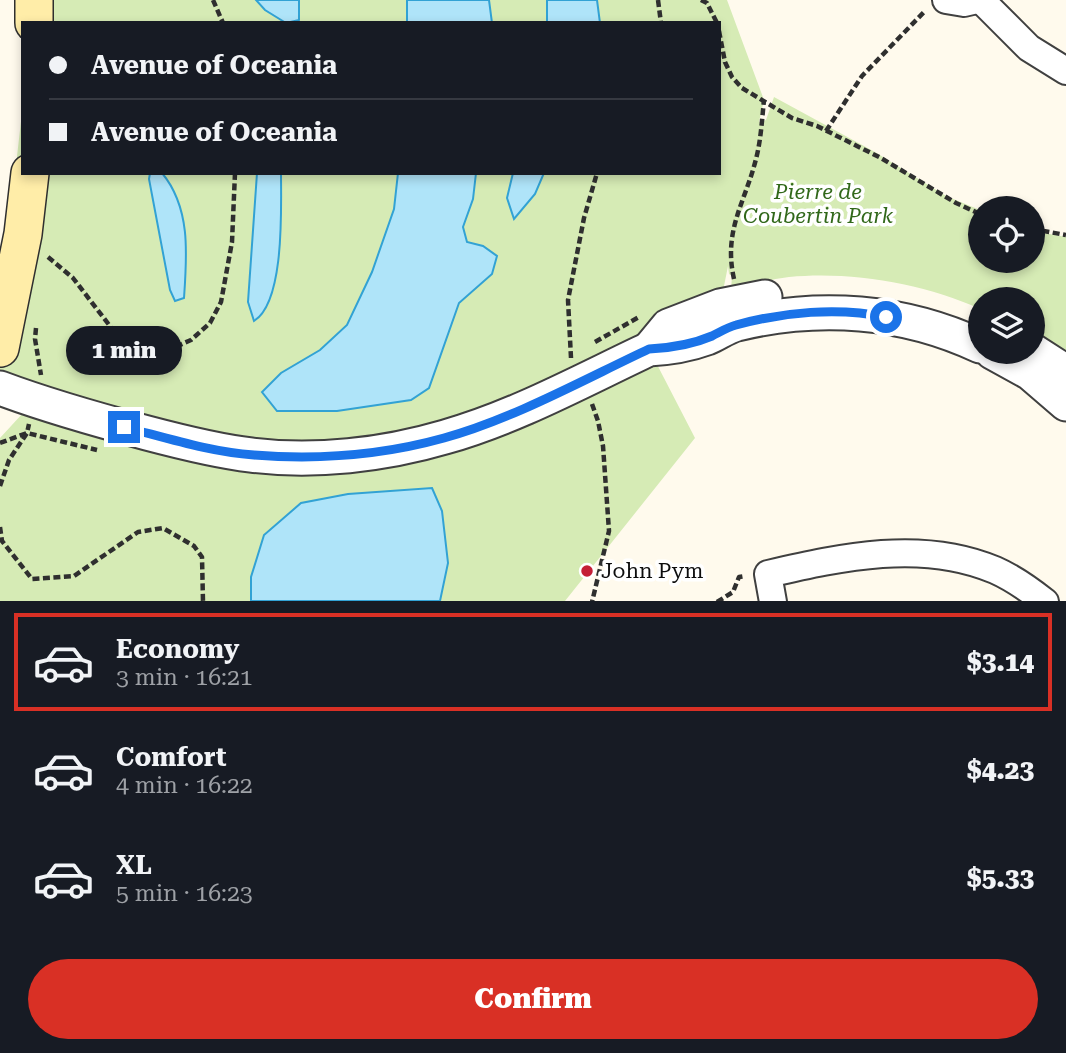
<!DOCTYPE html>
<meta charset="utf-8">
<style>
body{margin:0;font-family:"Roboto Serif",serif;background:#20242c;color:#f1f3f6;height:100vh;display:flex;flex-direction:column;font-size:26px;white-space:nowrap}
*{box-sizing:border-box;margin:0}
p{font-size:23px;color:#9ea1a6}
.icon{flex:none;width:38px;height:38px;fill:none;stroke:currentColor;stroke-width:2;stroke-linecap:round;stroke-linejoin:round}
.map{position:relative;height:601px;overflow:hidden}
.drawer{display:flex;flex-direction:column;background:#171b24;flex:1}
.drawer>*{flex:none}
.guide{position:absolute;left:21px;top:21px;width:700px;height:154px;border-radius:0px;box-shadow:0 4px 10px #0003;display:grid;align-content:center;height:154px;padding:0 28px;background:#171b24}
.controls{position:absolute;left:968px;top:196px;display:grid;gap:14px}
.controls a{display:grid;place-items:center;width:77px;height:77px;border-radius:50%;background:#171b24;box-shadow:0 4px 10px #0003;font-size:35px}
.end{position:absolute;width:32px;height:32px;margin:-16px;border:9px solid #1a73e8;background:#fff;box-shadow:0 0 0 4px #fff}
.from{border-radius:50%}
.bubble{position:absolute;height:49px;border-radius:24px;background:#171b24;box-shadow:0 4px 10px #0003;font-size:23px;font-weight:800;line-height:49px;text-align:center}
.guide b{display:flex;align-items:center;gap:24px;height:66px;font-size:26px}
.guide b+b{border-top:2px solid #363941}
.guide i{width:18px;height:18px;background:#f1f3f6}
ul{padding:12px 0 0;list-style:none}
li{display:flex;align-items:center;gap:21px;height:98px;margin:0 14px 10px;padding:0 14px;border:4px solid transparent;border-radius:0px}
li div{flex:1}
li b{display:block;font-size:26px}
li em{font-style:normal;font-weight:800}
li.active{border-color:#d93025}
li>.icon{width:63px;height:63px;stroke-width:1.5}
.button{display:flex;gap:14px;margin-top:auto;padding:14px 28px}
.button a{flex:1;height:80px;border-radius:42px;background:#d93025;color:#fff;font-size:28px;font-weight:800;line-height:80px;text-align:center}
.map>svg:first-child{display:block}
.green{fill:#d6ebb5}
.water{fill:#afe4f9;stroke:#32a2d4;stroke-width:2}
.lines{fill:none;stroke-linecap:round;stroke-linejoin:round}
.minor-casing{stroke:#404040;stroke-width:30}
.tertiary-casing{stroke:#404040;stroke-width:37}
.secondary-casing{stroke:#2f2f2f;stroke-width:40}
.path{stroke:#2f2f2f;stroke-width:4.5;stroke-dasharray:7 3.5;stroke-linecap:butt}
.minor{stroke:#fff;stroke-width:26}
.tertiary{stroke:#fff;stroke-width:33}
.secondary{stroke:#ffeda8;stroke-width:37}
.route{stroke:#1a73e8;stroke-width:9}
.poi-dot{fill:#c41e35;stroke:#fff;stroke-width:2.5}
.labels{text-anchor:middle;stroke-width:7;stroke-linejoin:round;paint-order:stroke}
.park-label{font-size:21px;font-style:italic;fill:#31681a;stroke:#fff}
.poi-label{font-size:21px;fill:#0d0d0d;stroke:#fff;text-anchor:start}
</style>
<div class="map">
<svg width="1066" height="602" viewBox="0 0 1066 602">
<rect width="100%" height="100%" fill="#fffaed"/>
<path class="green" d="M34,0H727L764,100L759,122L766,120L774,97L875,152L946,196L980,210V261H1032L1033,231L1066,237V353L1033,333L1032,299H980V309C924,283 850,271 789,277C770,279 750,286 731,290L732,276L729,274L728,266L720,306L649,349L695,438L565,601H0V438L34,401L0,388V304L23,104V173H719V23H32Z"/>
<g class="water">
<polygon points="256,0 299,0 299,20 286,23 265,10"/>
<polygon points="407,0 489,0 492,23 407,23"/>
<polygon points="547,0 597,0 600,23 547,23"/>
<path d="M150,173H162C191,208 187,255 184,298L175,301L170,290L149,179Z"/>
<path d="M257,173H281C281,207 285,302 254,321L248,302Z"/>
<polygon points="398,173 476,173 473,199 463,227 467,242 483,246 497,256 492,274 459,303 429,388 411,400 337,411 277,411 262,392 281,373 320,350 347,325 372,272 394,209"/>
<polygon points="513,173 544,173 535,194 514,219 507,198"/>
<polygon points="432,488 442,511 448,563 440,601 251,601 251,577 264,535 301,503 348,494"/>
</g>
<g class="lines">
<g class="minor-casing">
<g id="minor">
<polyline points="946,0 964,3 977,0"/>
<polyline points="981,0 1029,48 1066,71"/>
<path d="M773,602L768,574C842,557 922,539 995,570C1013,578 1030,590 1045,602"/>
</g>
</g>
<g class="tertiary-casing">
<g id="tertiary">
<polyline points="649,349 668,326 720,306 765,297"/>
<polyline points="1032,350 1066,372"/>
<polyline points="992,352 1030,373 1066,404"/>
<path d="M0,388C48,406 98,420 147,433C181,442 216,451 251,455C314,463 384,455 445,437C516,417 583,380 649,349C670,348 688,345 707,338C717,334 726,327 737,324C819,304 903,310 980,346"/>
</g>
</g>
<g class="secondary-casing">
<g id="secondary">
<polyline points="34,23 34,0"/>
<polyline points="0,348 23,234 30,173"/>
</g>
</g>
<g class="path">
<polyline points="213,0 223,23"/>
<polyline points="658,0 661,23"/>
<polyline points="701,0 707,3 717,23"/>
<polyline points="719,31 725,62 732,77 742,88 792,118 817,126 881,158 956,203 980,214"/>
<polyline points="826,131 862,76 925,11"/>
<polyline points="1032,229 1066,235"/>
<polyline points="48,257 73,278 113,330 138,348 166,351 191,340 210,323 221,302 232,242 235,173"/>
<path d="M734,279C723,230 745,203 756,159C761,140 762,119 764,100"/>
<polyline points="36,328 35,339 41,375"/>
<polyline points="595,342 639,317"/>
<polyline points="571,358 568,300 584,218 597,173"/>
<polyline points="592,404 598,421 603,446 609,531 592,602"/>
<polyline points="0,443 27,433 97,450"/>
<polyline points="0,486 9,460 27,433 29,424"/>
<polyline points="0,527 2,541 32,579 74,576 138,532 163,528 194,546 202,557 203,602"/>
<polyline points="717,602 733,592 739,577 745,576"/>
</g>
<use href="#minor" class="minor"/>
<use href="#tertiary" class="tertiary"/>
<use href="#secondary" class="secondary"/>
</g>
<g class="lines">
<path class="route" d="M124,427C167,438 210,452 254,455C318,460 383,455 444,438C513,419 585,379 649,349C671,348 691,345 712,336C720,332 728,327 736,325C783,312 838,307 886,317"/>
</g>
<circle class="poi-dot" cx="587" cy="571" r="7"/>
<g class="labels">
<g class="park-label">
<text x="818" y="199">Pierre de<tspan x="818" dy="24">Coubertin Park</tspan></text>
</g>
<g class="poi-label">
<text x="601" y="578">John Pym</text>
</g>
</g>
</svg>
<div class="controls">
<a><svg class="icon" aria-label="locate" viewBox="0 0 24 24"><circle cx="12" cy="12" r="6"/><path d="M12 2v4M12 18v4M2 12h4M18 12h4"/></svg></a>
<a><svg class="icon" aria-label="layers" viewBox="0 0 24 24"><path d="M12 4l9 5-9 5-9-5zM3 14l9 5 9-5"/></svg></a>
</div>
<i class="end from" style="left:886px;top:317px"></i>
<i class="end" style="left:124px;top:427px"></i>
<div class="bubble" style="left:66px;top:326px;width:116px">1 min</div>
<div class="guide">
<b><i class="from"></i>Avenue of Oceania</b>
<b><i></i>Avenue of Oceania</b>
</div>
</div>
<section class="drawer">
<ul>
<li class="active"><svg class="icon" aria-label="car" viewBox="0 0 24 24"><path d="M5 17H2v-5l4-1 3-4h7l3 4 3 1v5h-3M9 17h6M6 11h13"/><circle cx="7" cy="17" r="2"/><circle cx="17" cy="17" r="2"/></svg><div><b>Economy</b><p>3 min · 16:21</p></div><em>$3.14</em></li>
<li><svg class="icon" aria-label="car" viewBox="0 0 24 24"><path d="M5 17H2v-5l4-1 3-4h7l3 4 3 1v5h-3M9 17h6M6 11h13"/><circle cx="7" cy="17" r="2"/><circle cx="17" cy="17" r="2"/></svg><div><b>Comfort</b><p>4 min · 16:22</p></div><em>$4.23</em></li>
<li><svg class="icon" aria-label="car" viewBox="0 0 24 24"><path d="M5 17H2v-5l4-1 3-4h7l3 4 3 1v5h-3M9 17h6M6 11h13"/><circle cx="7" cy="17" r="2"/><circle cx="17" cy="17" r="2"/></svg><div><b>XL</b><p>5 min · 16:23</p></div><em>$5.33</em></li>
</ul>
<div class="button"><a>Confirm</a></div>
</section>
